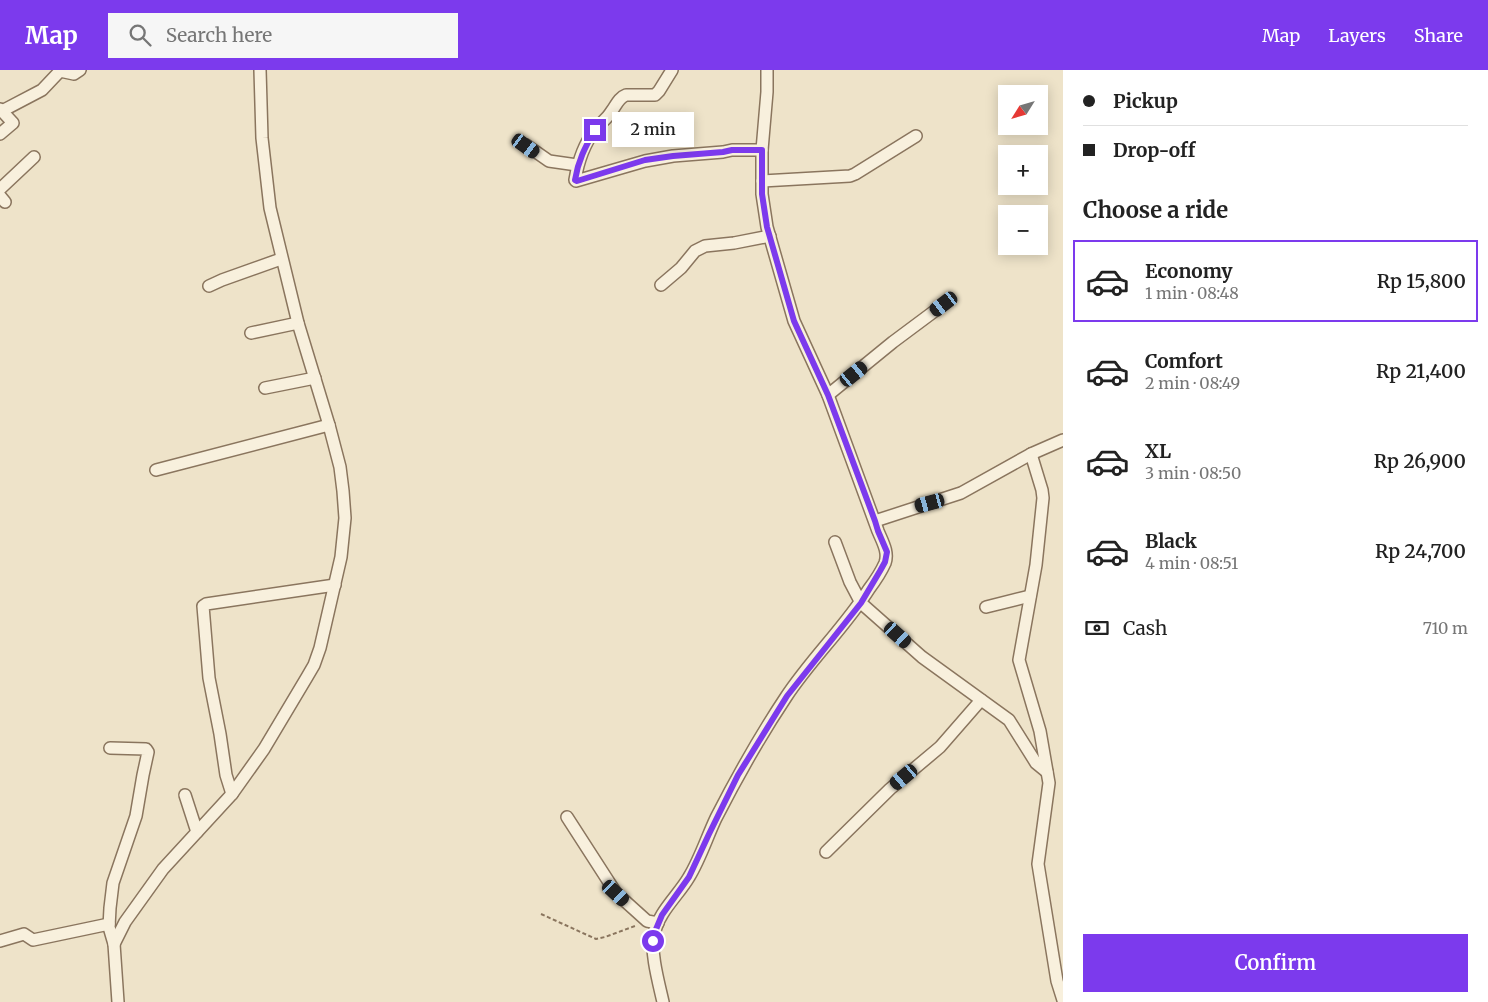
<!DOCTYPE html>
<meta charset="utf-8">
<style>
body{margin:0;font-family:Merriweather,serif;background:#f6f6f6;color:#222;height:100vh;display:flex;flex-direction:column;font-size:19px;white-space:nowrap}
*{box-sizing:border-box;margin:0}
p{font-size:16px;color:#767676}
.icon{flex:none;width:28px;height:28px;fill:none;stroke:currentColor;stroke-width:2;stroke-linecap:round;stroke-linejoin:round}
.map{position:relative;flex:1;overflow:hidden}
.drawer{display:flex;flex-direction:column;background:#fff;width:425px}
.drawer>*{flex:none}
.hud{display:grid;align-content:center;height:110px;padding:0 20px;background:#fff}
.needle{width:32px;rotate:233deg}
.buttons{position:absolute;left:998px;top:15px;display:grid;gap:10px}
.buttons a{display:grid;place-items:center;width:50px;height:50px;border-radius:0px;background:#fff;box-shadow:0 2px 12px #0003;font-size:25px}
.end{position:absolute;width:22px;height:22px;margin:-11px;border:6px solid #7c3aed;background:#fff;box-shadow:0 0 0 2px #fff}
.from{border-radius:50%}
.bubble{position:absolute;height:35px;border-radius:0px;background:#fff;box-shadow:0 2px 12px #0003;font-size:16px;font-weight:600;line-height:35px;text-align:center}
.car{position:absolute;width:15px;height:30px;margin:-15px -8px;border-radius:6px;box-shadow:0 0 4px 1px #0007;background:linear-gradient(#222 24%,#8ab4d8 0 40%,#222 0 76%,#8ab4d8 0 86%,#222 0)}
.hud b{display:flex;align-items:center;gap:18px;height:48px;font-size:19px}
.hud b+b{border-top:1px solid #e0e0e0}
.hud i{width:12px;height:12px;background:#222}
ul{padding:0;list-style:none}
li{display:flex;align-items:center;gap:15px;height:82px;margin:0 10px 8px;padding:0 10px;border:2px solid transparent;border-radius:0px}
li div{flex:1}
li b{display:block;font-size:19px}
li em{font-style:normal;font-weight:600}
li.selected{border-color:#7c3aed}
li>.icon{width:45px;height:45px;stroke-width:1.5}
h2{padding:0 20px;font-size:22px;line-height:60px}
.pay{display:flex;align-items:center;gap:12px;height:55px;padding:0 20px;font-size:19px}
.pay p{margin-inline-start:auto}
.button{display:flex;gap:10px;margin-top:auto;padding:10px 20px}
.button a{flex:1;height:58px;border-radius:0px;background:#7c3aed;color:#fff;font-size:20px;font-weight:600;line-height:58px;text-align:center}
header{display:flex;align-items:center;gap:30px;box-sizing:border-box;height:70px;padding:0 25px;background:#7c3aed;color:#fff}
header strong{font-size:24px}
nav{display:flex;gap:28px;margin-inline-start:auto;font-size:18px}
.search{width:350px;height:45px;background:#f6f6f6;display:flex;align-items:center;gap:12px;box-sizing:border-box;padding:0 18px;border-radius:0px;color:#767676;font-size:19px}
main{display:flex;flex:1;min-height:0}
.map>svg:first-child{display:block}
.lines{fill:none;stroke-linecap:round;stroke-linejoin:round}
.minor-casing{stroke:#8a755e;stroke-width:14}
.path{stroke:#8a755e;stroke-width:2;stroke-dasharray:4 2.5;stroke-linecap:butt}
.minor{stroke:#f8f0dd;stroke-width:11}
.route{stroke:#7c3aed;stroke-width:6}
</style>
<header>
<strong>Map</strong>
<div class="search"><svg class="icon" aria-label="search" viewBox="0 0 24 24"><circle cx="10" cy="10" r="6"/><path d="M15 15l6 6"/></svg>Search here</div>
<nav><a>Map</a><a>Layers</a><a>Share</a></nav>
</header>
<main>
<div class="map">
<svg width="1063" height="932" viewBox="0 0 1063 932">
<rect width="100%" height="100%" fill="#eee3c9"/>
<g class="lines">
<g class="minor-casing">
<g id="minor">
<path d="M672,0L659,21L655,25H626C618,28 616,36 611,42C607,49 600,53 595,60C584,74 578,92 575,110L576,111L645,91L673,86L723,82L732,80H762"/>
<polyline points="0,39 13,53 0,64"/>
<polyline points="2,41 42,20 60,1 74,4 80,0"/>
<polyline points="526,75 549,91 577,95"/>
<polyline points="762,111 850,106 855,104 916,66"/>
<polyline points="0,119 34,87"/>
<polyline points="0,126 5,132"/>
<polyline points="661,215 681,198 695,181 705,176 734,173 770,166"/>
<polyline points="209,216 222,210 281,189"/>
<polyline points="251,263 298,253"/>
<polyline points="265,318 315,308"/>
<polyline points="828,325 893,272 944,234"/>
<polyline points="1031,384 1042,420 1043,428 1036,495 1019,590 1040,661 1049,713 1038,794 1057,911 1063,930"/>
<polyline points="156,400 329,355"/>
<polyline points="875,451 961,423 1031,384 1063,370"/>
<polyline points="835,472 850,512 861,533 922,587 1009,650 1036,693 1047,702"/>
<polyline points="986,537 1030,526"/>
<polyline points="110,678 146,679 148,682 143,705 136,746 113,813 110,838 109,857 114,874 118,932"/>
<polyline points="232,724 226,705 220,664 209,608 203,536 206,534 335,515"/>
<polyline points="185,725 197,762"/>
<polyline points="567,747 616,823 647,851 658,853"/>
<polyline points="826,782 890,719 940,677 981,630"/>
<polyline points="0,871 24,864 33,870 109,854"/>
<polyline points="114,874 125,852 163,799 232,724 264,679 307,607 314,595 320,578 341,487 345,448 343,421 340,397 329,355 298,253 270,138 262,68 260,0"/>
<path d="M663,932C659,914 650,882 654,865C658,842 678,826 689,807C700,789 707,767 716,748C737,707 760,666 786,627C811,589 845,557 869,519C875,511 881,502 885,493C889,482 882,471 878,461L828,325L794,251L767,157L762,124V80L767,22V0"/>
</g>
</g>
<polyline class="path" points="541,844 596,869 605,867 635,856"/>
<use href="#minor" class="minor"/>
</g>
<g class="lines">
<path class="route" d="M595,60C585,77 578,91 575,110L577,111L645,90L673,86L723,82L732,80H762V124L767,157L794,251L828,325L875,451L878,461L887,482L885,492L880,501L861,533L787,626L748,689L738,705L709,764L689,807L662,845L654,864L653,871"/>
</g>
</svg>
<div class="buttons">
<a><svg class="needle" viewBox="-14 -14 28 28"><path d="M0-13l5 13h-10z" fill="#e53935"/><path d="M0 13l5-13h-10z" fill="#767676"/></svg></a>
<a>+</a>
<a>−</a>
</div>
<i class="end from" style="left:653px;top:871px"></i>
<i class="end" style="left:595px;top:60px"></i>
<div class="bubble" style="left:612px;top:42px;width:82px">2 min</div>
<i class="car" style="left:526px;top:76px;rotate:126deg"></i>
<i class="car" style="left:944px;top:234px;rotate:233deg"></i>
<i class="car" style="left:854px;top:304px;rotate:51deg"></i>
<i class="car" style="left:930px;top:433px;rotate:255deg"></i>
<i class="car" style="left:898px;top:565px;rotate:132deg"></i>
<i class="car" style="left:904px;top:707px;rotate:230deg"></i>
<i class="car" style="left:616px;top:823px;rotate:133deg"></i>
</div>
<section class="drawer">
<div class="hud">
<b><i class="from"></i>Pickup</b>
<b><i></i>Drop-off</b>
</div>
<h2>Choose a ride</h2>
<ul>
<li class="selected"><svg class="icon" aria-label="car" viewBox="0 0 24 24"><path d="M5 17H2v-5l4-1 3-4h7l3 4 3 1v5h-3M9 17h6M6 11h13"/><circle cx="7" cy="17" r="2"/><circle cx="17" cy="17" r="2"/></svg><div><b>Economy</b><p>1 min · 08:48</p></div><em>Rp 15,800</em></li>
<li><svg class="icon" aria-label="car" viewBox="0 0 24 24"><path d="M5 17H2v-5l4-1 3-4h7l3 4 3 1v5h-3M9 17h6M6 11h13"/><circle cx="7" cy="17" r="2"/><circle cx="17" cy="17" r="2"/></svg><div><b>Comfort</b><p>2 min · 08:49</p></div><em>Rp 21,400</em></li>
<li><svg class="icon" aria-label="car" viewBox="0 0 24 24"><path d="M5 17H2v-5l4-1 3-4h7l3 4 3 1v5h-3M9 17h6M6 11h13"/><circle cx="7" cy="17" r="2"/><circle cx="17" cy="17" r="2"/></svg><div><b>XL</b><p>3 min · 08:50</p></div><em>Rp 26,900</em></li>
<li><svg class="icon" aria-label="car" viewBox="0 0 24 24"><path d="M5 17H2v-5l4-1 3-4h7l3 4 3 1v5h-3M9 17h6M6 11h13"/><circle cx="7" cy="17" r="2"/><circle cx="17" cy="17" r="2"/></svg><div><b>Black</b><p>4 min · 08:51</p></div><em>Rp 24,700</em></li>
</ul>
<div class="pay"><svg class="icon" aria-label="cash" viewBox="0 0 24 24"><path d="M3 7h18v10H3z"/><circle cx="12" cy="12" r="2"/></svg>Cash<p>710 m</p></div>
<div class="button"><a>Confirm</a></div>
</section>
</main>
